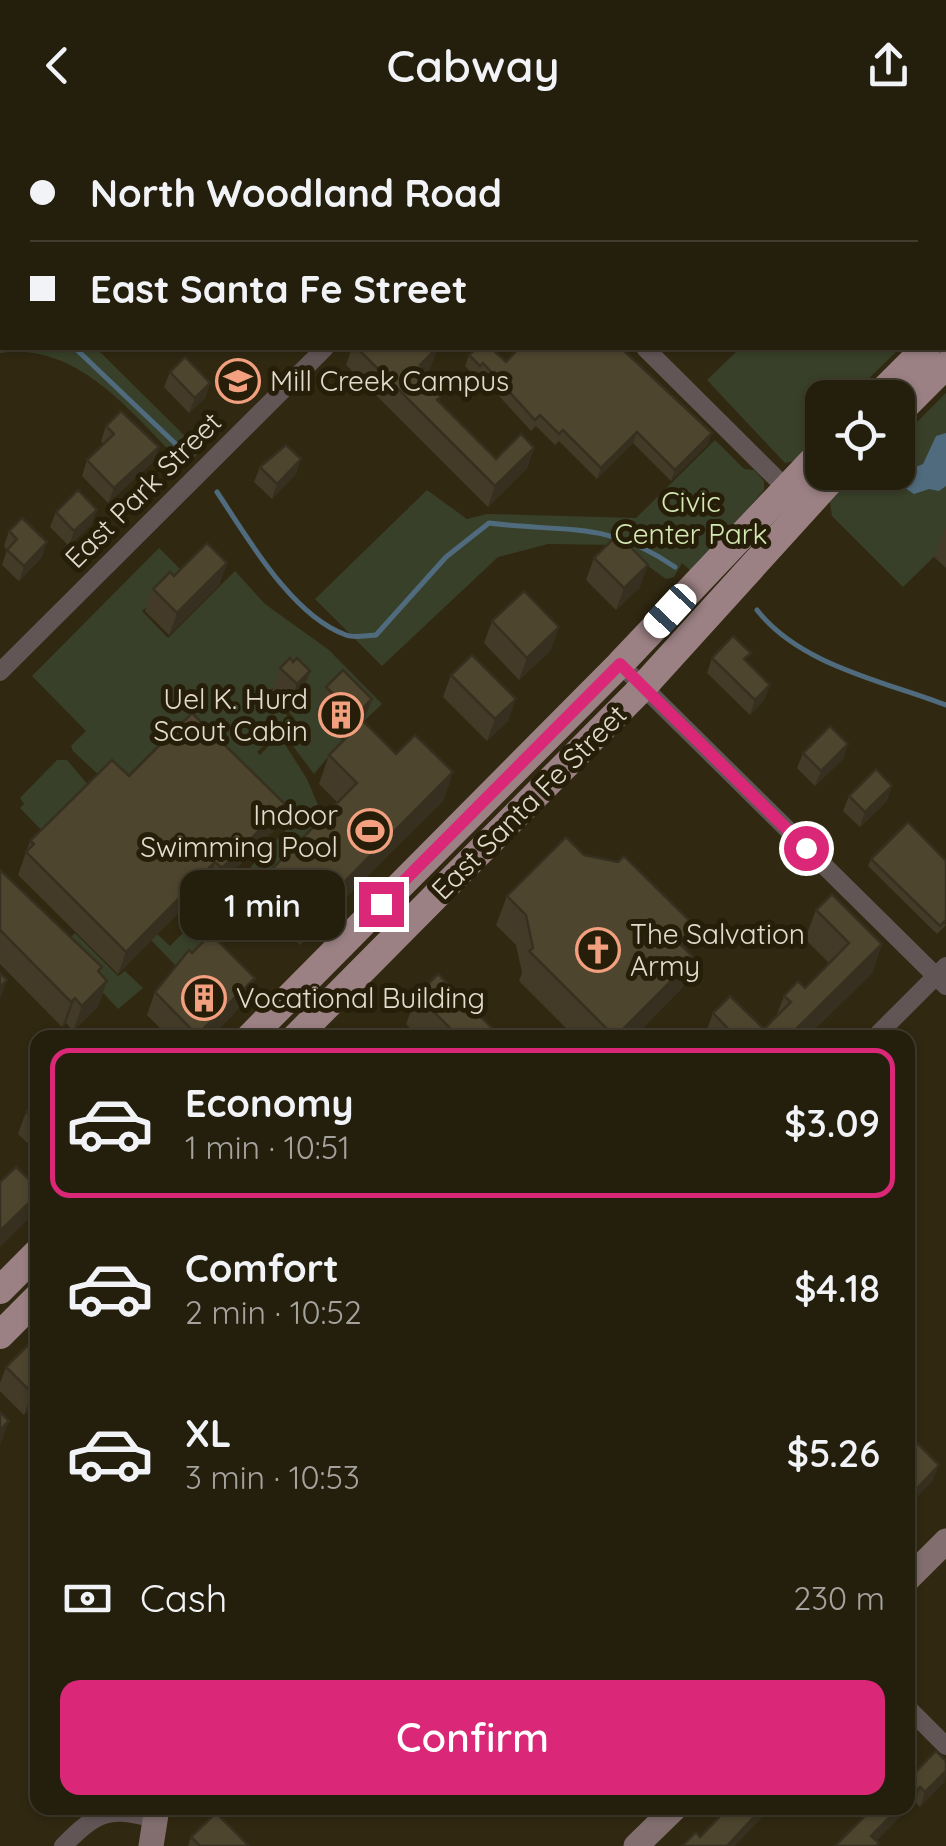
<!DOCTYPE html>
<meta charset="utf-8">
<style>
body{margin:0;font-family:Quicksand,sans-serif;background:#2c2716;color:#f1f3f6;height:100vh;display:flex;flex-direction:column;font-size:38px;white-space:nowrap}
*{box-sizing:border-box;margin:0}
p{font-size:32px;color:#a3a29d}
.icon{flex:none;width:55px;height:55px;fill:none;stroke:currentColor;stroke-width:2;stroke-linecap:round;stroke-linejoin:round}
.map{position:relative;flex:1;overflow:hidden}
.sheet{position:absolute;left:30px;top:900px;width:885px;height:785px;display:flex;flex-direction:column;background:#241e0d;border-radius:20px;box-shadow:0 2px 8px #0004,0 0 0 2px #413c2e}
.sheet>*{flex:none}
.hud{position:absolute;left:0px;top:0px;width:948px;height:220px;box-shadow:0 2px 8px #0004,0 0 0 2px #413c2e;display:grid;align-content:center;height:220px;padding:0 30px;background:#241e0d}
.fabs{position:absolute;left:805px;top:250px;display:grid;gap:20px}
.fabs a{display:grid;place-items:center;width:110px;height:110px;border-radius:20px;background:#241e0d;box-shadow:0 2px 8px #0004,0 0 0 2px #413c2e;font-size:50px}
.end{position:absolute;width:45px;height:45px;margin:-22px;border:12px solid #db2777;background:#fff;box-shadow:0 0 0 5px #fff}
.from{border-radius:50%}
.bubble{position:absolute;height:70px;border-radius:20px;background:#241e0d;box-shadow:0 2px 8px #0004,0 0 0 2px #413c2e;font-size:32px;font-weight:600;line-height:70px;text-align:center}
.car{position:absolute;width:30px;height:60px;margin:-30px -15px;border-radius:12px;box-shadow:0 0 8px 2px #0007;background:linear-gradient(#fff 24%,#345 0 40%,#fff 0 76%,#345 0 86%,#fff 0)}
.hud b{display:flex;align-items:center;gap:35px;height:95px;font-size:38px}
.hud b+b{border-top:2px solid #413c2e}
.hud i{width:25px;height:25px;background:#f1f3f6}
ul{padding:18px 0 0;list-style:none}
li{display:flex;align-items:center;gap:30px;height:150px;margin:0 20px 15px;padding:0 10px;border:5px solid transparent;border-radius:20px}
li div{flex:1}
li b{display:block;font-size:38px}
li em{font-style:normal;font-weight:600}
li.selected{border-color:#db2777}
li>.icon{width:90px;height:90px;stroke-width:1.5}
.pay{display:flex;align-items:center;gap:25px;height:110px;padding:0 30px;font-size:38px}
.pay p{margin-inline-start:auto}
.action{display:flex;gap:20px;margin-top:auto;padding:20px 30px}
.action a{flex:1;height:115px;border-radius:20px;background:#db2777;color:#fff;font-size:40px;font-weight:600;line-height:115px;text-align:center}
header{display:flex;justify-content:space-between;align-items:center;height:130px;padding:0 30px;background:#241e0d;font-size:45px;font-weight:600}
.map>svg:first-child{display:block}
.green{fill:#384029}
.water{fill:#506b7d}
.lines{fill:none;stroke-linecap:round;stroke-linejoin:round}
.stream{stroke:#506b7d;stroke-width:5}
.street{stroke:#625556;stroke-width:18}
.secondary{stroke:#826e6f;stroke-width:25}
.primary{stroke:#9b8183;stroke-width:28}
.wall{fill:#433b28}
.shaded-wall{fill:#373020}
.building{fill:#4e452e;stroke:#373020;stroke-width:2.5}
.route{stroke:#db2777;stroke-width:12}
.labels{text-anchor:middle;stroke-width:10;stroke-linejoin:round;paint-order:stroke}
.poi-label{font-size:28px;fill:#e1dcce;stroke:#261e08;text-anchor:start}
.street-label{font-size:28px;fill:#e1dcce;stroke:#261e08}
.park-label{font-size:28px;fill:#d5e9b4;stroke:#261e08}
</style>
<header><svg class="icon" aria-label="back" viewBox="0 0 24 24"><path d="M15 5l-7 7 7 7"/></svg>Cabway<svg class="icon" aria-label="share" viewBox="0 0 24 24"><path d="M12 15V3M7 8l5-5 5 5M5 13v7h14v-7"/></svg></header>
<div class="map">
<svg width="946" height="1716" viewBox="0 0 946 1716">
<rect width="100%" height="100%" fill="#302811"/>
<g class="green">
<path d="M2,195V218H96L200,321L186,337C134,287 80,211 0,223Z"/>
<polygon points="740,218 900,218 850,267 822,268 822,295 811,306 812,314 796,331 785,333 707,250"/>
<polygon points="946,263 946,415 903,457 832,386 830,372 846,353 853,355 866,343 898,342 898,311"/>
<polygon points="715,310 744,339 754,340 764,351 764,360 693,443 682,433 674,447 666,449 619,415 548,414 498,427 382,536 315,469 427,360 467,389 487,384 636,388"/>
<polygon points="159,418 185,444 142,481 168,508 235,441 265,474 329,520 382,574 365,590 335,560 317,579 342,610 314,644 283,603 296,591 289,582 309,560 308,554 301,557 286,543 269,562 290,590 257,622 260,625 279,605 307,649 323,687 235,782 221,768 290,696 183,590 114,659 73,621 71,616 86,601 32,546"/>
<polygon points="57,630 67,630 95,663 47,706 20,678 24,674 20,668"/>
<polygon points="206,761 231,786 176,836 150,809 156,803 170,816 196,790 187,780"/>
<polygon points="75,803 118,846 125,841 143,858 118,879 61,817"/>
</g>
<polygon class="water" points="946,303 946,356 939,361 929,359 914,364 902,356 903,342 923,334 936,306"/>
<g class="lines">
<g class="stream">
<polyline points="0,203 2,202"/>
<polyline points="75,218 181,319"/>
<path d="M217,362C247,407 292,486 346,505C354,508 367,506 376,505L446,427L489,393C567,403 607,390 675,437"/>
<path d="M757,480C800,535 883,551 946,575"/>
</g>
<g class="street">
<polyline points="428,0 431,2"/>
<polyline points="804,0 807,2"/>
<polyline points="541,2 543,0"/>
<polyline points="945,142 946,143"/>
<polyline points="645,218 794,366"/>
<polyline points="620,534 946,856"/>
<polyline points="0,542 325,218"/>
<polyline points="874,908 946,836"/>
<polyline points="908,1578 946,1616"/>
<path d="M63,1716C97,1682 108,1676 155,1689"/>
</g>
<g class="secondary">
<polyline points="908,1449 946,1411"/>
<polyline points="151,1716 157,1678"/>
<polyline points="636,1716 675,1678"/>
</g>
<g class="primary">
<polyline points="945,198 946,197"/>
<polyline points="876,268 926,218"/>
<polyline points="898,283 946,235"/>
<polyline points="249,908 620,534 822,321"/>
<polyline points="295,908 642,558 838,342"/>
<polyline points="0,1160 38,1122"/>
<polyline points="0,1205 38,1167"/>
</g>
</g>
<g class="wall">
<polygon points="352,218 437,218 430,239 427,242 441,274 496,329 534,318 527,338 488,377 346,235"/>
<polygon points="469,225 506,232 708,314 671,351 633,313 597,349 559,311 555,315 536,296 531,301 479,244 476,247 465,236"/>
<polygon points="170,242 210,253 205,268 189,283 164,257"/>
<polygon points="106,296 159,317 153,332 108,373 82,346 87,330 104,315 101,311"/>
<polygon points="260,337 296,344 272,369 254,352"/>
<polygon points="56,382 91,395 69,416 50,397"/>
<polygon points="946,397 946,438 934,427"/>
<polygon points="9,401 42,427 19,451 2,435 7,420 4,416"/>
<polygon points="594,428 640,457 616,480 586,450"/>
<polygon points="227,433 219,455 169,505 145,481 153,459 174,446"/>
<polygon points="492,491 551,520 519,550 484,513"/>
<polygon points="712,528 770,555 764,570 750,585 707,543"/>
<polygon points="293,532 310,541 302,563 289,577 272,561 280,538"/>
<polygon points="451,545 508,591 487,611 443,567"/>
<polygon points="326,557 396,624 453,642 443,671 345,768 339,786 328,797 323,792 300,815 257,772 267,744 338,673 319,654 329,625 346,608 318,579"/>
<polygon points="848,614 843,629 815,656 797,638 803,623"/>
<polygon points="129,646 277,697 214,761 207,754 118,844 18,745 30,711"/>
<polygon points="849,666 887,671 860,697 843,681"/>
<polygon points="584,725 695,796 686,820 694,828 683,857 633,908 576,908 519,851 522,843 516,815 496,795 507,766"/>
<polygon points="871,729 946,795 937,804 868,736"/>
<polygon points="0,740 107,851 98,876 73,901 66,893 62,897 0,834"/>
<polygon points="816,780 882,814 872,843 806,908 704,908 713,883 764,899 776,887 784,866 805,858 829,833 805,809"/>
<polygon points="155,862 246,871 210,908 170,908 147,885"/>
<polygon points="417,865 502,908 420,908 406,894"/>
<polygon points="38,971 38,1023 18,1004 26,982"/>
<polygon points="38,1205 38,1272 24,1285 0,1261 0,1253 6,1237"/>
<polygon points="946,1631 945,1651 920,1677 915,1672 876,1710 878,1716 864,1685 867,1678 908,1678 908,1650"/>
<polygon points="191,1707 249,1716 188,1716"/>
</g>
<g class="shaded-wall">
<polygon points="438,218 430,239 413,256 420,235"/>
<polygon points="210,253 205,268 189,283 195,268"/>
<polygon points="637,302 633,313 597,349 601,338"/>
<polygon points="712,303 708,314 671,351 675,340"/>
<polygon points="159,317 153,332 108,373 114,358"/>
<polygon points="534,318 527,338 488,377 495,356"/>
<polygon points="301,329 296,344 272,369 277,354"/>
<polygon points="97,380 91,395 69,416 74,401"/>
<polygon points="47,412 42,427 19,451 24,436"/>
<polygon points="227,433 219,455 169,505 177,483"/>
<polygon points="648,435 640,457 616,480 624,458"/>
<polygon points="559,497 551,520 519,550 527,528"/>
<polygon points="310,541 302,563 289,577 297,554"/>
<polygon points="770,555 764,570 750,585 755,570"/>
<polygon points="372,569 364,591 347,608 355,586"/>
<polygon points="516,569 508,591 487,611 495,589"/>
<polygon points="848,614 843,629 815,656 821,641"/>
<polygon points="453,642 443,671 345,768 339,786 328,797 344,752"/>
<polygon points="892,656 887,671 860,697 865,682"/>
<polygon points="285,674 277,697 214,761 222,738"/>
<polygon points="215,732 207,754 118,844 126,822"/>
<polygon points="333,764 323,792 300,815 310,787"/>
<polygon points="695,796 684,825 678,812"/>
<polygon points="882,814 872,843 806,908 787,908"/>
<polygon points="694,828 683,857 633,908 615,908"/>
<polygon points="255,848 246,871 210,908 197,908"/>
<polygon points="7,850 0,869 0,857"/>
<polygon points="107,851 98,876 73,901 82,876"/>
<polygon points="75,868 66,893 62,897 71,872"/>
<polygon points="38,1064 38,1068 31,1086 0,1117 0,1101"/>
<polygon points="38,1258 38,1272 24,1285 32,1263"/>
<polygon points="9,1291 1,1313 0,1314 0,1300"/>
<polygon points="939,1335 933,1350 908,1377 908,1368"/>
<polygon points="946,1641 945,1651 920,1677 925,1662"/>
<polygon points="920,1657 915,1672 871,1716 871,1706 899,1678 908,1678 908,1669"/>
<polygon points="762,1678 771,1678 735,1716 727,1716"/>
</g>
<g class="building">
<polygon points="261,0 370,0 373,2 257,2"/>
<polygon points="584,0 725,0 723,2 584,2"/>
<polygon points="357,218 437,218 420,235 446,261 437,270 496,329 521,304 534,318 495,356"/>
<polygon points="477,218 491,218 506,232 519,218 621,218 712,303 675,340 637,302 601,338 563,300 559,304 540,285 535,290 483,233 480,236 469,225"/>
<polygon points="185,227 210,253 195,268 170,242"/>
<polygon points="121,281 159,317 114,358 87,330 114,304 106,296"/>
<polygon points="286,315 301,329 277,354 260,337"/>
<polygon points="78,360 97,380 74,401 56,382"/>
<polygon points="22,388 47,412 24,436 7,420 17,409 9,401"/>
<polygon points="618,404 648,435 624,458 594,428"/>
<polygon points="207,413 227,433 177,483 153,459 170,442 174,446"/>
<polygon points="524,461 559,497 527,528 492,491"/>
<polygon points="733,506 751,523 744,529 770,555 755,570 712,528"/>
<polygon points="472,525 516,569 495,589 451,545"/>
<polygon points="290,528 293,532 297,528 310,541 297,554 280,538"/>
<polygon points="343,540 372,569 355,586 326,557"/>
<polygon points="192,583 285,674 222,738 215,732 126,822 26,722 34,714 30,711 112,630 129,646"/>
<polygon points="363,591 396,624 415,605 453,642 344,752 349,758 338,769 333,764 310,787 267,744 357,653 329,625"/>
<polygon points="830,596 848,614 821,641 803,623"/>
<polygon points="876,639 892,656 865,682 849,666"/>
<polygon points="908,692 946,731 946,790 940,796 871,729"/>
<polygon points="566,707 584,725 618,732 624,726 695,796 678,812 694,828 615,907 529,821 533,818 526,785 507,766"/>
<polygon points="0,740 102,837 98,841 107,851 82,876 75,868 71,872 0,800"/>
<polygon points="832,764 882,814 787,908 737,908 713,883 730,866 764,899 791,872 784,866 798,851 805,858 849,813 816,780"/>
<polygon points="211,804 255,848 197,905 155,862 189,820 192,823"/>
<polygon points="0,843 7,850 0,857"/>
<polygon points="438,844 502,908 460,908 417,865"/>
<polygon points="38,971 38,992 26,982"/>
<polygon points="16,1037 38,1058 38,1064 0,1101 0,1052"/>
<polygon points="38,1205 38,1258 32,1263 6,1237"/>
<polygon points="0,1282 9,1291 0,1300"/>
<polygon points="917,1313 939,1335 908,1368 908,1323"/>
<polygon points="936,1621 946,1631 946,1641 925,1662 920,1657 908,1669 908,1650"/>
<polygon points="728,1678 762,1678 727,1716 682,1716 696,1702 700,1707"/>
<polygon points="873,1678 899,1678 871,1706 879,1713 877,1716 835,1716"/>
<polygon points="216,1683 249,1716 200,1716 191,1707"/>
</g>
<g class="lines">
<polyline class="route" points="381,774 620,534 806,718"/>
</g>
<defs>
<g id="school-ring" transform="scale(2.25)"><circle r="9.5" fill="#261e08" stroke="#f2a07f" stroke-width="1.5"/><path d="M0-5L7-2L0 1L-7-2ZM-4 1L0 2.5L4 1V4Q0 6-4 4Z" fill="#f2a07f"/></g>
<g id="building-ring" transform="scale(2.25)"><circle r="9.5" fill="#261e08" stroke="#f2a07f" stroke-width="1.5"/><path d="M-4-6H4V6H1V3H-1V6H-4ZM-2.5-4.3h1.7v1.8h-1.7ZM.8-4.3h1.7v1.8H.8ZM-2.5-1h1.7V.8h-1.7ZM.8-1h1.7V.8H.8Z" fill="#f2a07f"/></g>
<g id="stadium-ring" transform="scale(2.25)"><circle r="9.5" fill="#261e08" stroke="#f2a07f" stroke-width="1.5"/><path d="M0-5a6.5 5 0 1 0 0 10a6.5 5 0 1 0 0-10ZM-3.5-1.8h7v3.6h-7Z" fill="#f2a07f"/></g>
<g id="church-ring" transform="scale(2.25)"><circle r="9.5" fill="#261e08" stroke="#f2a07f" stroke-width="1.5"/><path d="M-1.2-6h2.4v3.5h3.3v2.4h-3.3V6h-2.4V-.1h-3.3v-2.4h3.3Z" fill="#f2a07f"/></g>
</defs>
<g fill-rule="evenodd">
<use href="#school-ring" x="238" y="251"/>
<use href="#building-ring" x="341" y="585"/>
<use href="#stadium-ring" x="370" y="701"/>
<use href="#church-ring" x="598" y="820"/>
<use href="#building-ring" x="204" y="868"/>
</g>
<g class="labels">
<g class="poi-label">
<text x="270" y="261">Mill Creek Campus</text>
<text x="308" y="579" text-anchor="end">Uel K. Hurd<tspan x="308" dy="32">Scout Cabin</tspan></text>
<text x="338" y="695" text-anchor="end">Indoor<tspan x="338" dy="32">Swimming Pool</tspan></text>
<text x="630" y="814">The Salvation<tspan x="630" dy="32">Army</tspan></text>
<text x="236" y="878">Vocational Building</text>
</g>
<g class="street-label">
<text transform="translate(143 360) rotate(-45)" y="10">East Park Street</text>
<text transform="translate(529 672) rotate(-45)" y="10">East Santa Fe Street</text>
</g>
<g class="park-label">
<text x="691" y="382">Civic<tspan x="691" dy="32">Center Park</tspan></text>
</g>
</g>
</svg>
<div class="fabs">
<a><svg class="icon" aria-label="locate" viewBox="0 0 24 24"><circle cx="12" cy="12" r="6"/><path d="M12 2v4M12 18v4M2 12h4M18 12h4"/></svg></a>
</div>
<i class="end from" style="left:806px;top:718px"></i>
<i class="end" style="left:381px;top:774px"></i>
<div class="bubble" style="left:180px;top:740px;width:165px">1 min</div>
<i class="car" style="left:670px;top:481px;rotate:223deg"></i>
<div class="hud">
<b><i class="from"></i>North Woodland Road</b>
<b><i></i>East Santa Fe Street</b>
</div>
<section class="sheet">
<ul>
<li class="selected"><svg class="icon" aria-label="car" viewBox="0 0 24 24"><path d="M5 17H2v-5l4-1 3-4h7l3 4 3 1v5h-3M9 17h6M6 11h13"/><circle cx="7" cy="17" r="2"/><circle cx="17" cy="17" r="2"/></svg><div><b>Economy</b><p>1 min · 10:51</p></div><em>$3.09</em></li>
<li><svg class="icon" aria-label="car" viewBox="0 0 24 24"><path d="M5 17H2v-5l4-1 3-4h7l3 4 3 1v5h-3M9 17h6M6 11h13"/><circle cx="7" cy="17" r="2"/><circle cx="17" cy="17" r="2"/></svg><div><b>Comfort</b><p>2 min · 10:52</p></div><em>$4.18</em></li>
<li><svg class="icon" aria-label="car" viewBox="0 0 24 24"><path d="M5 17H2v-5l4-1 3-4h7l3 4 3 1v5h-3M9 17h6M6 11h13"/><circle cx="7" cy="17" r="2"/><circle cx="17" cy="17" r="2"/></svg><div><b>XL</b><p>3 min · 10:53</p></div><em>$5.26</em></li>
</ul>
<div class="pay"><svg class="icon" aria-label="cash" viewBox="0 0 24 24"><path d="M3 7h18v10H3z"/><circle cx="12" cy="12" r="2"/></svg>Cash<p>230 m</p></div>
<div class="action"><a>Confirm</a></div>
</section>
</div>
